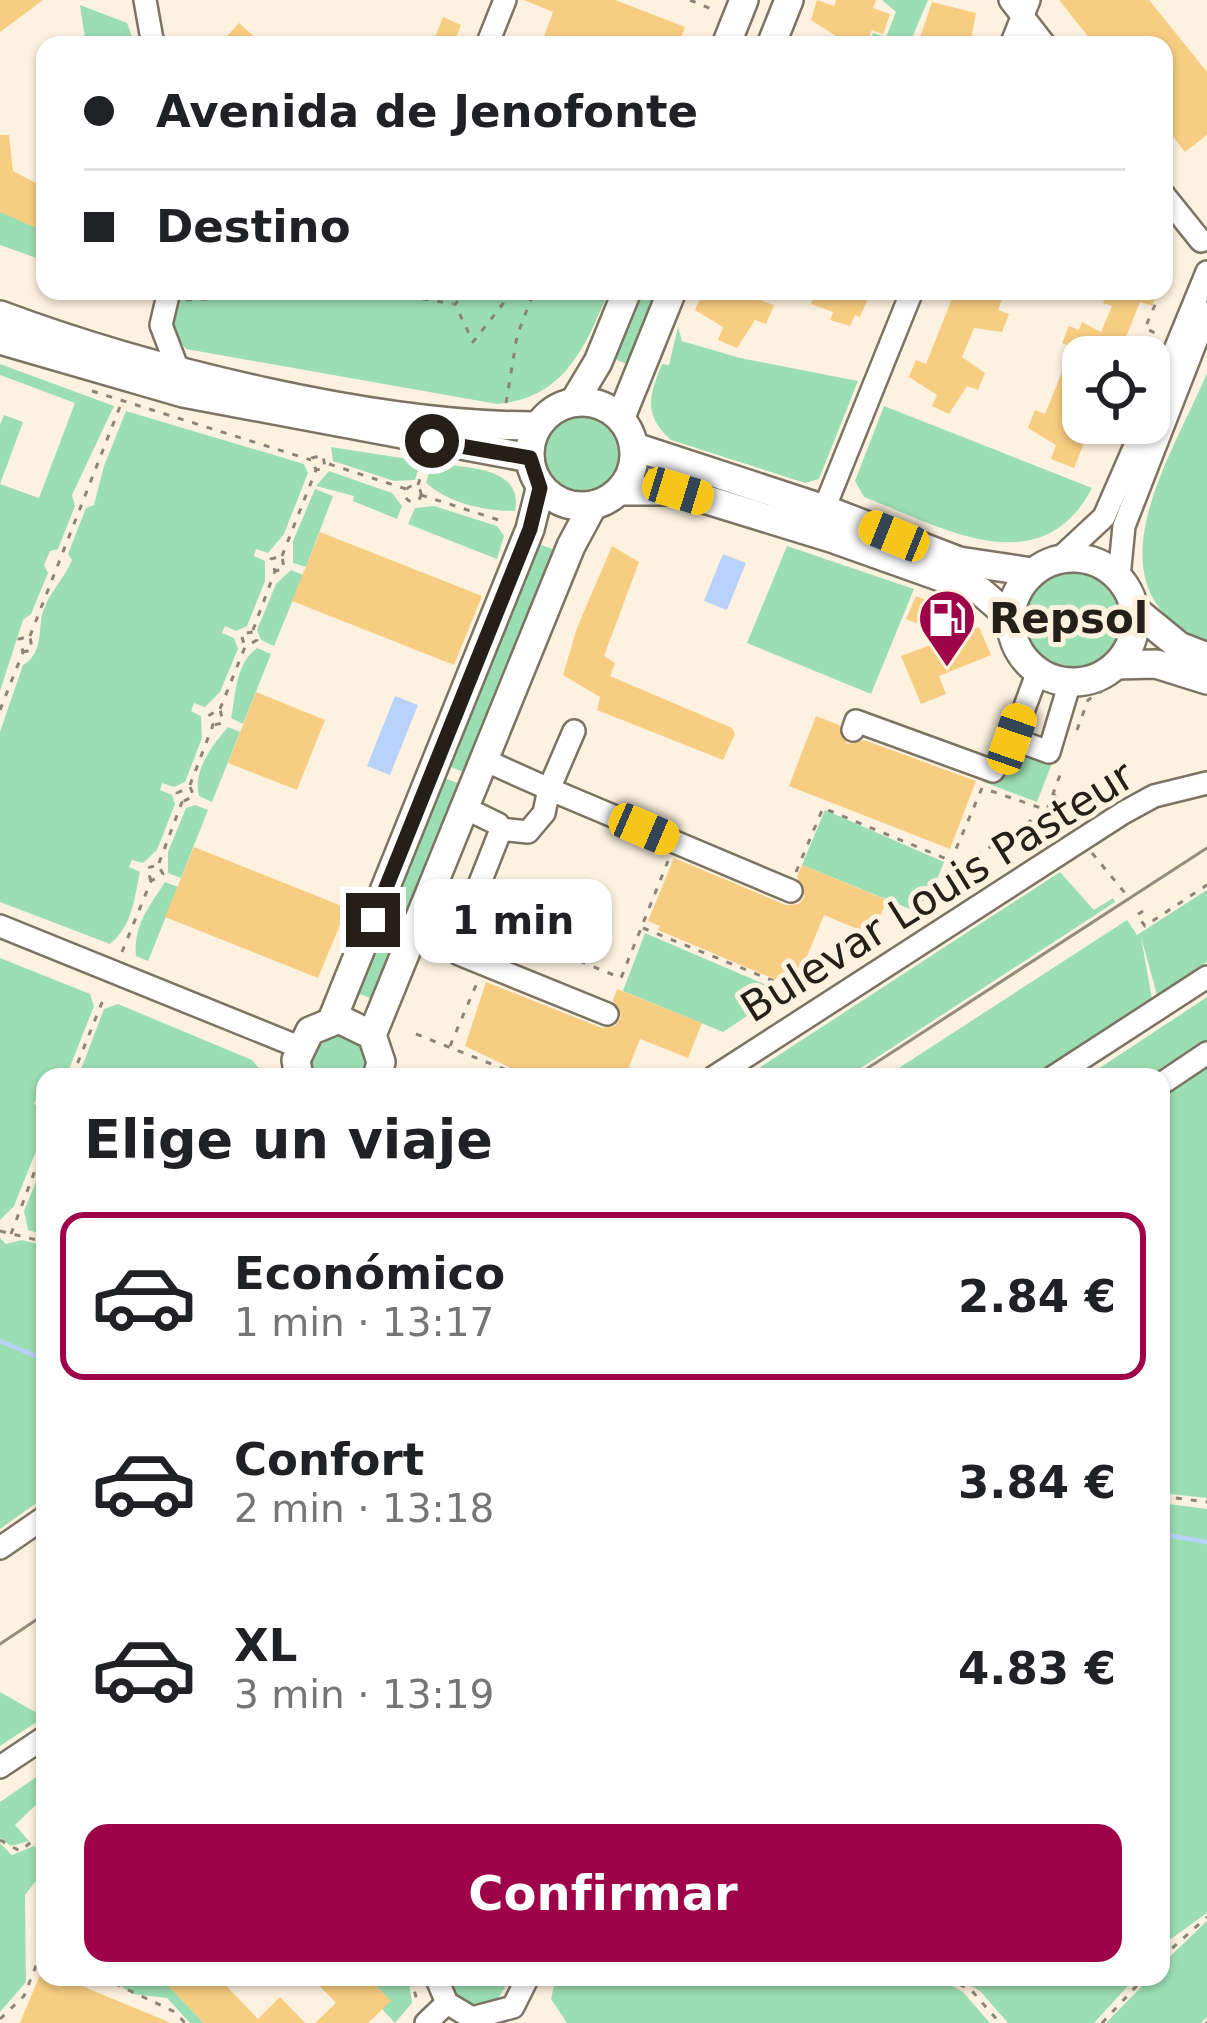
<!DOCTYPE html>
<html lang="es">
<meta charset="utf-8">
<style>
body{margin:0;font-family:"DejaVu Sans",sans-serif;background:#f6f6f6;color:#202124;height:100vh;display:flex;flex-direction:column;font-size:45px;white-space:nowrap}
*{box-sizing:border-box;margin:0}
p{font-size:39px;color:#757577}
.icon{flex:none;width:66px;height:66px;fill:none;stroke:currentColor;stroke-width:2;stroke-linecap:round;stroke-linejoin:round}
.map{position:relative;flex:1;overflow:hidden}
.sheet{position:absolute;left:36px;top:1068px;width:1134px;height:918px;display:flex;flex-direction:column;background:#fff;border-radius:24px;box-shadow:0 3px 9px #0004}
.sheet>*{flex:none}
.hud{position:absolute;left:36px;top:36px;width:1137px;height:264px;border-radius:24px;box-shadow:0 3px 9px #0004;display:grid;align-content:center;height:264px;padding:0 48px;background:#fff}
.tools{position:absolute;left:1062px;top:336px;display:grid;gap:24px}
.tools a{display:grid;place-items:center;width:108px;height:108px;border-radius:24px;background:#fff;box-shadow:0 3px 9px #0004;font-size:60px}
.end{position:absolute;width:54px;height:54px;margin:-27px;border:15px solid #242019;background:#fff;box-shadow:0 0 0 6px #fff}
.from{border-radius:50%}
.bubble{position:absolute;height:84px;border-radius:24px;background:#fff;box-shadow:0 3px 9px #0004;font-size:39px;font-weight:700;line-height:84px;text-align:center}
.car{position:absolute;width:36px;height:72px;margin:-36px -18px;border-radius:15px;box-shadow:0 0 9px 3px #0007;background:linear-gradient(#f5c518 24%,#345 0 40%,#f5c518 0 76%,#345 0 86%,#f5c518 0)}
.hud b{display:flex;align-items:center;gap:42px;height:114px;font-size:45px}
.hud b+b{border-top:3px solid #e0e0e0}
.hud i{width:30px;height:30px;background:#202124}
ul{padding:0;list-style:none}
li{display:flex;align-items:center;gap:36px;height:168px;margin:0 24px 18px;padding:0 24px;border:6px solid transparent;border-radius:24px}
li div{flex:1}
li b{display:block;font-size:45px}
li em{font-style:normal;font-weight:700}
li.active{border-color:#9e0249}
li>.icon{width:108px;height:108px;stroke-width:1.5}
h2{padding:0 48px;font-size:54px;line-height:144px}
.primary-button{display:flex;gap:24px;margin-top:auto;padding:24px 48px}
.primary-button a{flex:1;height:138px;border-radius:24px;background:#9e0249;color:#fff;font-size:48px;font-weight:700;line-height:138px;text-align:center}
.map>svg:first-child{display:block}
.green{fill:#9cdeb3}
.water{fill:#b8d2fb}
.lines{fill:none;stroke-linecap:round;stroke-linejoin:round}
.stream{stroke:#b8d2fb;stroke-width:4.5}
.building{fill:#f7cd81}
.minor-casing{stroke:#7c7363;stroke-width:26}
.major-casing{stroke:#7c7363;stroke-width:32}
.path{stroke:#8c8478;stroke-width:3;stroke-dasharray:6 9;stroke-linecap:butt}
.minor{stroke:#fff;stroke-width:21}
.major{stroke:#fff;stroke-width:27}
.tram{stroke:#938c7f;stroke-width:3}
.route{stroke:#242019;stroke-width:15}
.labels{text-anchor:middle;stroke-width:10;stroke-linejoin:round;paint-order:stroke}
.poi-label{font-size:42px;font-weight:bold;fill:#242019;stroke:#fdf2e0;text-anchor:start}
.street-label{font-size:42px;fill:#242019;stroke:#fdf2e0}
</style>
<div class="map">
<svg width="1207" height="2023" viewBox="0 0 1207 2023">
<rect width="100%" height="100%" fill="#fdf2e0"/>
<g class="green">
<polygon points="882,0 928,0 909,45 868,45 873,33 886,37 896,12"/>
<polygon points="80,5 127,23 135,45 86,45"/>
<polygon points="0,209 45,229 45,261 0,245"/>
<path d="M182,291H609C585,346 566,398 497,404L186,349L171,332Z"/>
<polygon points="636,291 662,291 631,366 610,357"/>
<path d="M678,327L682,341L740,358L858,381L819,479L805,483L671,440C643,415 649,396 662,364L669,365Z"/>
<polygon points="0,364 114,406 72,495 75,506 58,549 50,551 44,565 48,573 31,614 23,620 0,691 0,425 4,415 23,422 0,484 39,498 75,403 0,375"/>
<path d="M1207,373V641C1081,591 1172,457 1207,373Z"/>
<path d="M884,406L1092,488C1040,587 940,526 864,497L855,481Z"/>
<path d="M126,411L304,464L308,473L284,534L268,553L256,549L254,556L265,561V581L247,626L236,631L225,626L222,633L234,638L238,649L220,692L205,707L194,703L191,711L201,716L202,738L185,782L174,787L162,783L160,790L172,795L175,804L157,850L143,863L132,860L129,867L140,872C134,899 133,925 110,944L0,902V732L23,665C40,655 39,638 41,621C44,597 64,580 72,560L68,554L86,508L94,505L104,466Z"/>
<circle cx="583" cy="456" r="44"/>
<polygon points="331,447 421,461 415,480 394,481 333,461"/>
<path d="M432,463C463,468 524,465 515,511C485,511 450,504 426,483Z"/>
<polygon points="329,471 392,493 402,506 397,519 353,501 354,496 316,486"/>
<polygon points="315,489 333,496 306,567 293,563 293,541"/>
<polygon points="434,506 497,526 504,536 497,559 408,524 415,508"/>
<polygon points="536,543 558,551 468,774 446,765"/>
<polygon points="787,546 914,589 871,694 747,643"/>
<circle cx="1072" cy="620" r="52"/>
<polygon points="291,570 303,575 274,646 261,640 257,630 276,584"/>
<path d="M257,648L271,654L243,724L231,718C236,695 235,664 257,648Z"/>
<path d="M228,727L240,732L212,802L199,796C192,771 213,744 228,727Z"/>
<polygon points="1013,750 1052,763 1037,802 981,781 1003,776"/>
<polygon points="441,777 464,785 377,1001 355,992"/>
<polygon points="195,805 208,810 181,878 168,873 168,852 186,808"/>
<polygon points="825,810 944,862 930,897 910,909 802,865"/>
<polygon points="1060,872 1094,910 1113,898 1115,902 847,1077 745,1077"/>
<path d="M165,882L178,887L148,961L136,956C133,926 149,907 165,882Z"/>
<polygon points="1207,890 1207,962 1157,995 1141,937 1152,999 1031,1077 885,1077 1127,920 1137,935"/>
<polygon points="645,933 783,992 723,1032 623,991"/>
<polygon points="0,958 90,994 94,1006 66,1077 45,1077 45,1096 38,1094 34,1104 44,1109 44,1131 14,1206 0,1220"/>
<polygon points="1207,997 1207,1046 1161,1077 1086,1077"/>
<polygon points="118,1004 252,1060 266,1077 78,1077 104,1009"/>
<polygon points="336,1034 355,1037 368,1050 369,1077 311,1077 311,1052"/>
<polygon points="1207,1066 1207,1498 1161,1493 1161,1098"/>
<polygon points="45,1160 45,1235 28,1230 24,1211"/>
<polygon points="0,1238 6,1244 22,1240 45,1246 45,1497 0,1529"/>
<polygon points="1161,1503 1207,1509 1207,1913 1161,1946"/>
<polygon points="0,1692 44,1717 0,1746"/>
<polygon points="45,1771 45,1796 15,1825 29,1841 11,1846 0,1838 0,1802"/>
<polygon points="0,1843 12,1855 34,1846 45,1857 45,1869 25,1895 26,1982 0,2012"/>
<polygon points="1207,1921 1207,2017 1201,2023 1106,2023 1151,1977 1161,1977 1161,1965"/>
<polygon points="160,1977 204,2023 190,2023 167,1998 132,1994 110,1978"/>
<polygon points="368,1977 408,1977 412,2003 395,2023 382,2009"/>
<polygon points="447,1977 511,1977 498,1999 472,2005 457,1996"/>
<polygon points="556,1977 936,1977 963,1992 990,2023 567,2023 551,1999"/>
<polygon points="956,1977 1136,1977 1094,2023 1008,2023 980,1991"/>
</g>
<g class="water">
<polygon points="723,554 746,563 727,610 704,601"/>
<polygon points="395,696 418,705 390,775 367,766"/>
<polygon points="551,909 597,928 588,951 541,933"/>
</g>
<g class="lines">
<g class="stream">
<polyline points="0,1341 45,1360"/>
<polyline points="1161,1534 1207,1542"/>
</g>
</g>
<g class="building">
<polygon points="0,0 43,0 0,32"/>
<polygon points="524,0 615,0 685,27 678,45 623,45 606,38 604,43 593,39 590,45 575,39 573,45 541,45 553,12"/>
<polygon points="817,0 834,6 836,0 876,0 873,8 890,14 883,34 872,30 867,43 837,45 839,38 811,20"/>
<polygon points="1059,0 1149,0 1207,72 1207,135 1185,152 1164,125 1164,45 1095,45"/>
<polygon points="932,2 976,13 970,45 925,45 920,38"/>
<polygon points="443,17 461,25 453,45 432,45"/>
<polygon points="239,23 264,45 219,45"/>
<polygon points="0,135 9,135 13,171 45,188 45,232 0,212"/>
<polygon points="714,291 764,295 762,301 774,305 766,324 755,320 737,348 718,340 723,327 695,310 703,292 712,295"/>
<polygon points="816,291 871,291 860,317 855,315 850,326 830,320 833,312 811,304"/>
<polygon points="955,291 1005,291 998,310 1009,314 1002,332 974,328 962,357 985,373 978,390 967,386 949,414 932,406 937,395 909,377 916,360 926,364"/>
<polygon points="1108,291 1158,291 1152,306 1140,302 1118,357 1083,357 1083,423 1105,423 1098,440 1087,436 1074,468 1051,459 1056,445 1028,428 1035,410 1045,414 1072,347 1062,343 1069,326 1079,330 1082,322 1101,332 1112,306 1103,303"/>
<polygon points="320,532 482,596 454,665 292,601"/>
<polygon points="612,546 639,562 604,656 615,663 610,676 732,728 735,734 723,760 597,710 600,697 563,675 577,628"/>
<polygon points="916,596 934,603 924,626 906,619"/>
<polygon points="979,627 991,655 939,676 946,694 921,704 901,656"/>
<polygon points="256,692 325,720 297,790 228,763"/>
<polygon points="816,716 839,725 847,744 864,740 976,781 950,849 789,786"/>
<polygon points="194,847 347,908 318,978 165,917"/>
<polygon points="674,858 786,905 799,904 805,896 797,877 802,865 887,900 872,935 824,915 796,983 779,981 658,930 660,926 648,921"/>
<polygon points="486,982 602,1028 615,1026 621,1018 613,1000 617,989 702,1023 688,1058 640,1039 625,1077 529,1077 465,1046"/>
<polygon points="39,1977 60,1977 171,2023 20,2023"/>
<polygon points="160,1977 218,1977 258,2019 280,1997 305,2023 204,2023"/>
<polygon points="311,1977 368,1977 391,2001 368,2023 315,2023 336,2003"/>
</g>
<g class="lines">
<g class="minor-casing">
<g id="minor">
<polyline points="145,0 153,45"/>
<polyline points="1010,0 1045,45"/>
<polyline points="487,45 505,0"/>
<polyline points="1011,45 1029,0"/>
<polyline points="1164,195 1201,241"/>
<polyline points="169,291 161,325 177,367"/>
<polyline points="1149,413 1207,272"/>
<polyline points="824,509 912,291"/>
<polyline points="1060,558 1104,517 1145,423"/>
<polyline points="1119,577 1124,526 1207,313"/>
<polyline points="853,730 856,721 993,771 1013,739 1049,752 1070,682"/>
<polyline points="1013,739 1038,671"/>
<polyline points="484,760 549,789 574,731"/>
<polyline points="465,808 498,824 500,832 457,941 459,954 607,1014"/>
<polyline points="499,829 528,832 544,813 549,789 791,891"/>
<polyline points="0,926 299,1047"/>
<polyline points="714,1077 1123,813 1154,796 1207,783"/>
<polyline points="1053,1077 1207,977"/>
<polyline points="1161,1084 1207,1053"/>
<polyline points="0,1548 45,1517"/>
<polyline points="0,1767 45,1737"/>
<polyline points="436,1977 447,2003 472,2018 513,2007 528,1977"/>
<polyline points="426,2023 447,2003"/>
</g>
</g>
<g class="major-casing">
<g id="major">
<polyline points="726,45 744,0"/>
<polyline points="771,45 789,0"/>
<path d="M0,315C150,371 378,427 538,426"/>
<polyline points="0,340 183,393 530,458"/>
<circle cx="582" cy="454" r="52"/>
<polyline points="574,402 598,362 627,291"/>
<polyline points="621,417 672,291"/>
<polyline points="635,447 824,509 959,561 1032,572"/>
<polyline points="620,491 678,491 831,538 980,591 1010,617"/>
<circle cx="1073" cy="620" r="62"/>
<polyline points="1135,610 1179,646 1207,657"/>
<polyline points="1116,665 1156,664 1207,680"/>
<polyline points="332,1020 530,529 540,489"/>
<polyline points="372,1035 571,546 593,505"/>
<polyline points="299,1077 296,1060 310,1031 339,1019 372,1035 381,1062 377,1077"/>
</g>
</g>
<g class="path">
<polyline points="690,0 716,11"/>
<polyline points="378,291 453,304"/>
<polyline points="469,291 455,304 473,342 513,291"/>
<polyline points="1161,291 1145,328 1161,336"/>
<polyline points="186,300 367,291"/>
<polyline points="92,391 311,460"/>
<polyline points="506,403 517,336 534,291"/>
<polyline points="329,464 406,489"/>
<polyline points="418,485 426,460"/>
<circle cx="413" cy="494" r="8"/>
<polyline points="421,495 505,522"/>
<polyline points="282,556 316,470 312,458 323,455 325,468 316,470"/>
<polyline points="253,630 275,571 271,559 282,556 284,569 275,571"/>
<polyline points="997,635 1015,671"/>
<polyline points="30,636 121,404"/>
<polyline points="220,709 245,647 257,640 253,632 241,634 245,647"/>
<polyline points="0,710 23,652 19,639 30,636 32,650 23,652"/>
<polyline points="1077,730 1088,700 1108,687"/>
<polyline points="190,785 213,725 208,716 220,709 223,723 213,725"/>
<polyline points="982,788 944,877 1047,810"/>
<polyline points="991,791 1047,810 1063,767"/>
<polyline points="1054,794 1071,822"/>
<polyline points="1092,853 1125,893"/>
<polyline points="159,863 182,802 177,793 190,787 194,796 182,802"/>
<polyline points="796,872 823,808 949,860"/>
<polyline points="1143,911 1137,915 1145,926 1207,885"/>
<polyline points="643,928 786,986"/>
<polyline points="480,944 489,924 621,978 668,861"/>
<polyline points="122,952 151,881 163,874 158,865 147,868 151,881"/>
<polyline points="416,1034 524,1077"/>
<polyline points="450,1046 477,983"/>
<polyline points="72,1077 105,995"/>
<polyline points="0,1231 45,1242"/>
<polyline points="11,1234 45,1144"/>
<polyline points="1161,1496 1207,1502"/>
<polyline points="0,1840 20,1851 45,1831"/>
<polyline points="1161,1958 1207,1917"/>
<polyline points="101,1977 175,2012 185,2023"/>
<polyline points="411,1977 417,2001"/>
<polyline points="946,1977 972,1991 1000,2023"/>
<polyline points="0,2019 24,1996 45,1943"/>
<polyline points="1102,2023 1145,1977"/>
<polyline points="1206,2023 1207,2022"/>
</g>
<use href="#minor" class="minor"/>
<use href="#major" class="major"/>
<g class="tram">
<polyline points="854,1077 1207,848"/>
<polyline points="0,1644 45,1614"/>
</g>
</g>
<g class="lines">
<polyline class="route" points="373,920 530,529 540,488 530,458 432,441"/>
</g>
<defs>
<g id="fuel-pin" transform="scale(3)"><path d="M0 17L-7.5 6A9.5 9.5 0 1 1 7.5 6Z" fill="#9e0249" stroke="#fdf2e0"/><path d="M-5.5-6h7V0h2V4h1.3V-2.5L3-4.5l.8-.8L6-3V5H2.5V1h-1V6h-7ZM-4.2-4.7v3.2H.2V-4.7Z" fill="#fff"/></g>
</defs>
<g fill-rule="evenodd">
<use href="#fuel-pin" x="947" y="618"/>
</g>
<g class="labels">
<g class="poi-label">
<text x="989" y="633">Repsol</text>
</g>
<g class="street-label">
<text transform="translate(937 891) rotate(-32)" y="15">Bulevar Louis Pasteur</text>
</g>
</g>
</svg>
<div class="tools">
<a><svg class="icon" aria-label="locate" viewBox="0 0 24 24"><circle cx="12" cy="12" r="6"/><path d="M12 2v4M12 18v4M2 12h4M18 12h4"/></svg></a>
</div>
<i class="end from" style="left:432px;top:441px"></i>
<i class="end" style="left:373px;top:920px"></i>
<div class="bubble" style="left:414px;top:879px;width:198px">1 min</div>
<i class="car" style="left:678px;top:491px;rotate:107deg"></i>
<i class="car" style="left:894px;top:536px;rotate:292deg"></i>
<i class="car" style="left:1012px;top:739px;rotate:19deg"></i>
<i class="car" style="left:644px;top:829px;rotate:113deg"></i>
<div class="hud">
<b><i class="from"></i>Avenida de Jenofonte</b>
<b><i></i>Destino</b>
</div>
<section class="sheet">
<h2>Elige un viaje</h2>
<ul>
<li class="active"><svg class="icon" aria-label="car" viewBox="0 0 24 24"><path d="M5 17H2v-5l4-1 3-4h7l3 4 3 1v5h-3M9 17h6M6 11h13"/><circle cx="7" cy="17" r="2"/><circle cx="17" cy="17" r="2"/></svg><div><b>Económico</b><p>1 min · 13:17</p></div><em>2.84 €</em></li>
<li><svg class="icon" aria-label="car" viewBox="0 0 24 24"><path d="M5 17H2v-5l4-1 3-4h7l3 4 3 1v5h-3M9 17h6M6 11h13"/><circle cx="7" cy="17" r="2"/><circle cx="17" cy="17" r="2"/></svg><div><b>Confort</b><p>2 min · 13:18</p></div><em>3.84 €</em></li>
<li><svg class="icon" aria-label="car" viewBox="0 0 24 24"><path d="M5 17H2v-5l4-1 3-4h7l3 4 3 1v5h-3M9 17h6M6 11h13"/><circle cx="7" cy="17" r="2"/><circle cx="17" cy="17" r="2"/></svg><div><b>XL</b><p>3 min · 13:19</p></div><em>4.83 €</em></li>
</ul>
<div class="primary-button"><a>Confirmar</a></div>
</section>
</div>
